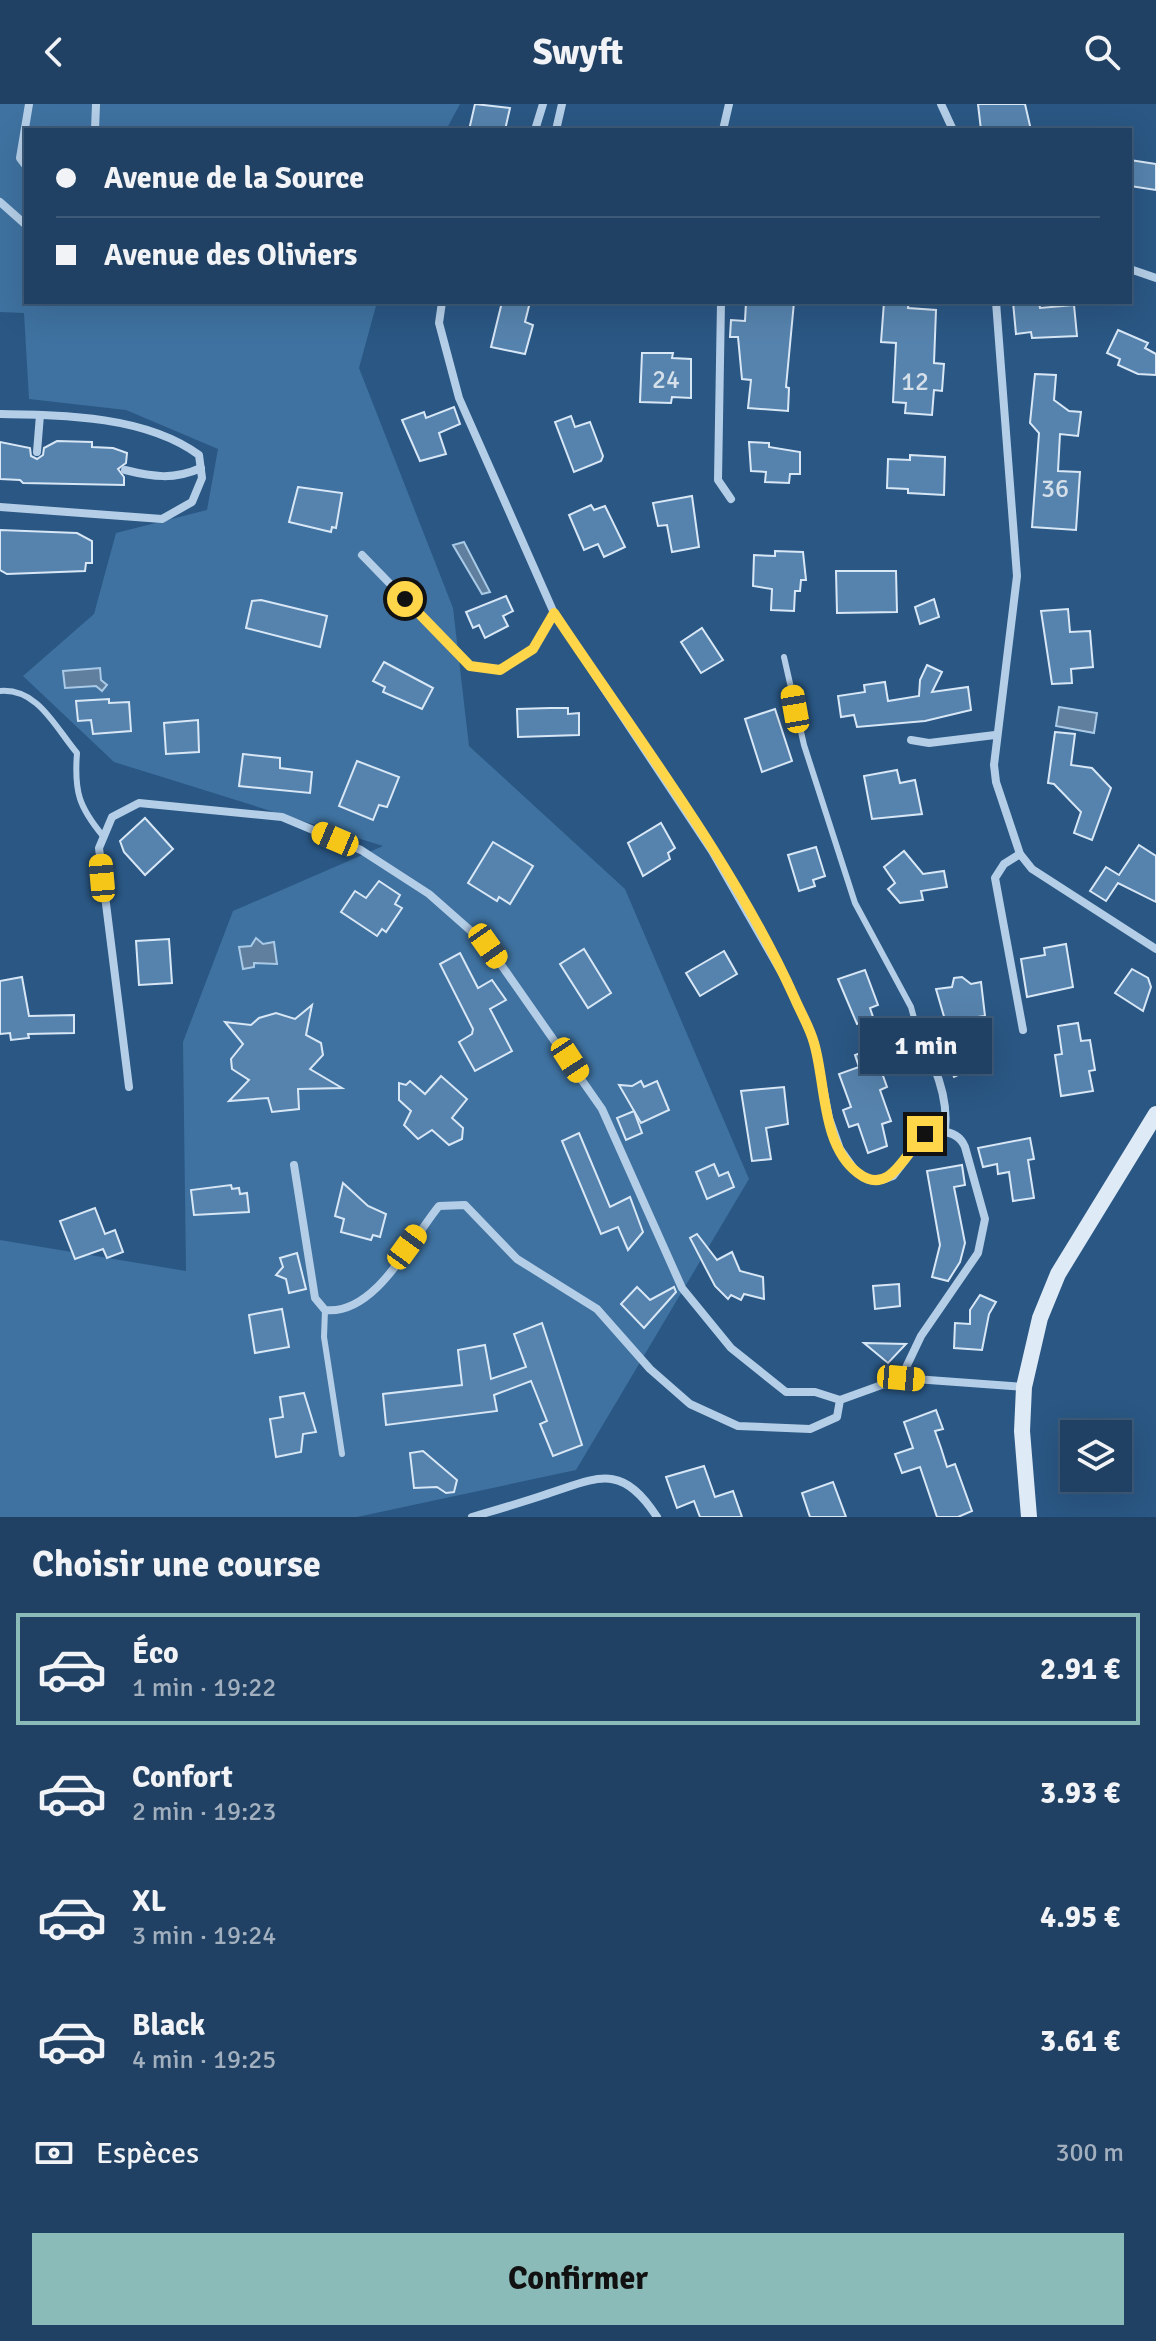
<!DOCTYPE html>
<html lang="fr">
<meta charset="utf-8">
<style>
body{margin:0;font-family:Signika,sans-serif;background:#284869;color:#f1f3f6;height:100vh;display:flex;flex-direction:column;font-size:30px;white-space:nowrap}
*{box-sizing:border-box;margin:0}
p{font-size:26px;color:#a2afbe}
.icon{flex:none;width:44px;height:44px;fill:none;stroke:currentColor;stroke-width:2;stroke-linecap:round;stroke-linejoin:round}
.map{position:relative;height:1413px;overflow:hidden}
.sheet{display:flex;flex-direction:column;background:#204163;flex:1}
.sheet>*{flex:none}
.banner{position:absolute;left:24px;top:24px;width:1108px;height:176px;border-radius:0px;box-shadow:0 8px 32px #0002,0 0 0 2px #3d5a78;display:grid;align-content:center;height:176px;padding:0 32px;background:#204163}
.buttons{position:absolute;left:1060px;top:1316px;display:grid;gap:16px}
.buttons a{display:grid;place-items:center;width:72px;height:72px;border-radius:0px;background:#204163;box-shadow:0 8px 32px #0002,0 0 0 2px #3d5a78;font-size:40px}
.end{position:absolute;width:36px;height:36px;margin:-18px;border:10px solid #ffd54a;background:#111;box-shadow:0 0 0 4px #111}
.from{border-radius:50%}
.bubble{position:absolute;height:56px;border-radius:0px;background:#204163;box-shadow:0 8px 32px #0002,0 0 0 2px #3d5a78;font-size:26px;font-weight:700;line-height:56px;text-align:center}
.car{position:absolute;width:24px;height:48px;margin:-24px -12px;border-radius:10px;box-shadow:0 0 6px 2px #0007;background:linear-gradient(#f5c518 24%,#345 0 40%,#f5c518 0 76%,#345 0 86%,#f5c518 0)}
.banner b{display:flex;align-items:center;gap:28px;height:76px;font-size:30px}
.banner b+b{border-top:2px solid #3d5a78}
.banner i{width:20px;height:20px;background:#f1f3f6}
ul{padding:0;list-style:none}
li{display:flex;align-items:center;gap:24px;height:112px;margin:0 16px 12px;padding:0 16px;border:4px solid transparent;border-radius:0px}
li div{flex:1}
li b{display:block;font-size:30px}
li em{font-style:normal;font-weight:700}
li.active{border-color:#8bbbb9}
li>.icon{width:72px;height:72px;stroke-width:1.5}
h2{padding:0 32px;font-size:36px;line-height:96px}
.pay{display:flex;align-items:center;gap:20px;height:88px;padding:0 32px;font-size:30px}
.pay p{margin-inline-start:auto}
.action{display:flex;gap:16px;margin-top:auto;padding:16px 32px}
.action a{flex:1;height:92px;border-radius:0px;background:#8bbbb9;color:#111;font-size:32px;font-weight:700;line-height:92px;text-align:center}
header{display:flex;justify-content:space-between;align-items:center;height:104px;padding:0 32px;background:#204163;font-size:36px;font-weight:700}
.map>svg:first-child{display:block}
.green{fill:#3f72a0}
.water{fill:#607e9d;stroke:#a9cae7;stroke-width:2}
.building{fill:#5683ad;stroke:#d8e7f6;stroke-width:2}
.lines{fill:none;stroke-linecap:round;stroke-linejoin:round}
.lane{stroke:#b4cee7;stroke-width:6}
.street{stroke:#b4cee7;stroke-width:8}
.secondary{stroke:#deeaf6;stroke-width:16}
.route{stroke:#ffd54a;stroke-width:10}
.labels{text-anchor:middle;stroke-width:6;stroke-linejoin:round;paint-order:stroke}
.number-label{font-size:26px;fill:#d5e0ea}
</style>
<header><svg class="icon" aria-label="back" viewBox="0 0 24 24"><path d="M15 5l-7 7 7 7"/></svg>Swyft<svg class="icon" aria-label="search" viewBox="0 0 24 24"><circle cx="10" cy="10" r="6"/><path d="M15 15l6 6"/></svg></header>
<div class="map">
<svg width="1156" height="1413" viewBox="0 0 1156 1413">
<rect width="100%" height="100%" fill="#2a5784"/>
<polygon class="green" points="0,0 460,0 446,26 26,26 26,198 377,198 359,264 453,504 469,642 625,785 749,1075 576,1366 357,1413 0,1413 0,1136 186,1167 183,938 233,807 383,742 114,658 23,572 94,510 116,429 207,406 218,345 126,306 29,295 24,209 0,208"/>
<g class="water">
<polygon points="464,438 490,488 482,490 453,441"/>
<polygon points="100,564 101,576 107,581 102,587 96,582 65,584 63,567"/>
<polygon points="1059,603 1097,609 1094,629 1056,622"/>
<polygon points="256,834 263,840 274,838 277,860 254,859 254,863 243,865 239,843 251,842"/>
</g>
<g class="building">
<polygon points="475,0 510,4 505,26 469,26"/>
<polygon points="978,0 1025,0 1031,26 981,26"/>
<polygon points="1130,56 1156,60 1156,86 1130,82"/>
<polygon points="502,198 530,198 525,218 533,221 525,250 491,243"/>
<polygon points="746,198 794,198 786,283 789,284 788,307 748,304 751,276 742,275 738,233 730,233 731,216 745,217"/>
<polygon points="884,198 909,198 908,204 936,206 934,259 944,260 942,287 934,286 932,311 905,309 906,299 893,298 896,239 881,238"/>
<polygon points="1013,198 1039,198 1040,204 1074,201 1077,232 1032,234 1031,228 1016,230"/>
<polygon points="1118,226 1148,239 1145,244 1156,250 1156,271 1138,270 1118,261 1120,255 1107,249"/>
<polygon points="642,249 673,249 672,254 691,255 691,294 672,293 671,299 640,298"/>
<polygon points="1035,270 1056,271 1054,296 1069,307 1081,308 1078,332 1060,330 1058,367 1080,368 1076,426 1032,423 1039,329 1030,319"/>
<polygon points="454,303 460,320 439,329 446,350 420,357 402,316 424,308 426,314"/>
<polygon points="571,312 575,323 590,318 603,352 601,357 574,368 555,318"/>
<polygon points="57,337 92,338 92,343 113,344 127,349 126,359 118,365 124,373 124,381 23,379 20,376 0,375 0,338 30,344 31,352 37,355 43,351 44,344"/>
<polygon points="749,338 769,339 769,343 800,348 800,370 790,370 789,379 765,378 766,368 751,367"/>
<polygon points="910,351 945,353 944,391 908,389 908,385 887,384 888,355 910,356"/>
<polygon points="298,383 342,389 336,424 332,423 331,428 289,418"/>
<polygon points="692,392 699,443 672,448 667,421 658,422 653,399"/>
<polygon points="591,401 594,406 605,402 625,443 604,453 598,440 584,446 569,411"/>
<polygon points="0,426 77,429 92,437 92,459 86,459 85,467 7,470 0,466"/>
<polygon points="775,447 803,448 806,476 801,476 800,487 795,487 794,507 771,506 772,485 753,482 754,451 775,452"/>
<polygon points="836,467 896,467 897,508 837,509"/>
<polygon points="506,492 513,507 503,512 508,522 485,534 479,521 473,524 466,508"/>
<polygon points="934,495 939,513 920,520 915,503"/>
<polygon points="261,496 327,512 320,543 246,524 252,497"/>
<polygon points="1068,505 1070,528 1090,527 1093,563 1071,565 1072,579 1052,580 1041,507"/>
<polygon points="702,524 723,556 701,569 681,538"/>
<polygon points="384,558 433,584 422,605 383,588 385,583 373,577"/>
<polygon points="927,561 942,568 932,588 968,583 971,606 925,617 857,623 854,611 841,613 838,592 865,588 864,581 885,578 888,597 919,592 920,576"/>
<polygon points="109,595 109,599 129,598 131,627 93,630 91,616 78,617 76,597"/>
<polygon points="550,604 568,604 568,610 579,609 579,631 518,633 517,605"/>
<polygon points="775,605 792,657 762,668 745,615"/>
<polygon points="198,616 199,648 166,650 164,619"/>
<polygon points="1055,628 1075,630 1071,661 1092,664 1111,684 1092,736 1074,729 1081,708 1054,680 1048,679"/>
<polygon points="243,650 280,654 280,664 312,668 310,689 239,682"/>
<polygon points="357,657 399,673 387,703 379,701 373,716 339,702"/>
<polygon points="897,666 900,679 915,676 922,710 872,715 864,672"/>
<polygon points="145,714 173,745 145,771 124,748 120,737"/>
<polygon points="661,719 675,744 668,749 670,755 643,772 628,739"/>
<polygon points="493,738 533,762 510,800 499,793 497,797 468,779"/>
<polygon points="1139,741 1156,752 1156,798 1118,779 1106,797 1090,787 1106,763 1119,771"/>
<polygon points="816,743 825,772 813,776 815,782 799,787 788,751"/>
<polygon points="904,747 923,770 944,767 947,783 921,787 923,796 900,799 888,785 895,779 884,763"/>
<polygon points="379,777 400,791 395,800 402,804 386,828 382,825 377,832 341,808 355,787 366,794"/>
<polygon points="169,835 172,879 139,881 136,837"/>
<polygon points="1066,840 1073,883 1027,893 1021,855 1045,851 1044,844"/>
<polygon points="584,845 611,889 588,904 560,860"/>
<polygon points="724,847 737,870 700,892 686,869"/>
<polygon points="460,849 478,884 492,876 506,896 490,905 512,947 475,967 459,938 472,930 473,925 440,860"/>
<polygon points="1132,865 1148,874 1151,883 1143,907 1115,889"/>
<polygon points="865,866 878,901 870,904 873,913 857,920 838,875"/>
<polygon points="22,873 29,912 74,911 74,929 28,930 29,934 11,936 10,929 0,930 0,877"/>
<polygon points="962,873 971,880 981,878 985,912 962,915 971,965 954,973 938,936 950,933 936,885 952,883 954,874"/>
<polygon points="312,901 306,931 321,939 323,951 310,965 342,984 298,985 299,1005 272,1008 268,994 229,997 249,976 232,965 231,955 243,940 225,918 251,921 259,914 276,909 295,915"/>
<polygon points="1078,919 1081,937 1090,936 1095,966 1089,967 1093,987 1061,992 1055,951 1062,950 1058,922"/>
<polygon points="873,944 887,983 880,986 891,1017 882,1020 887,1042 868,1049 858,1020 849,1023 843,1006 851,1003 839,970 859,963 855,951"/>
<polygon points="441,972 467,995 452,1014 463,1024 462,1035 449,1041 432,1026 418,1035 404,1021 411,1007 399,996 399,979 406,981 410,977 425,990"/>
<polygon points="641,977 644,983 657,977 669,1006 641,1019 619,981 632,982"/>
<polygon points="784,983 788,1020 766,1024 771,1055 752,1057 741,987"/>
<polygon points="634,1007 642,1029 626,1036 617,1014"/>
<polygon points="579,1029 610,1103 630,1093 643,1128 628,1146 618,1123 601,1130 562,1037"/>
<polygon points="1030,1034 1034,1055 1028,1056 1034,1094 1013,1097 1009,1068 998,1070 997,1060 983,1063 978,1044"/>
<polygon points="714,1060 719,1072 728,1068 734,1083 707,1095 696,1068"/>
<polygon points="962,1061 965,1081 954,1083 965,1139 960,1158 948,1177 932,1173 940,1141 927,1067"/>
<polygon points="343,1079 368,1102 386,1110 380,1133 373,1131 371,1136 341,1128 344,1115 335,1112"/>
<polygon points="231,1081 232,1085 239,1084 240,1090 247,1089 249,1108 194,1111 191,1086"/>
<polygon points="95,1104 105,1130 115,1126 123,1148 107,1154 103,1145 75,1155 60,1117"/>
<polygon points="697,1130 717,1156 732,1148 740,1167 763,1173 764,1195 744,1190 741,1196 731,1191 728,1195 715,1182 690,1134"/>
<polygon points="297,1149 306,1185 289,1189 286,1175 276,1171 283,1163 280,1154"/>
<polygon points="899,1180 900,1202 875,1205 873,1182"/>
<polygon points="637,1183 650,1196 674,1183 676,1188 644,1224 621,1200"/>
<polygon points="980,1191 996,1198 989,1210 982,1246 954,1244 955,1219 970,1220 970,1206"/>
<polygon points="282,1205 289,1243 255,1249 249,1211"/>
<polygon points="542,1219 582,1341 553,1352 540,1320 547,1317 531,1277 494,1291 497,1307 386,1321 383,1290 462,1281 458,1246 485,1241 491,1275 526,1263 514,1230"/>
<polygon points="864,1239 906,1240 888,1259"/>
<polygon points="304,1289 316,1328 303,1330 301,1348 276,1353 270,1315 283,1313 280,1293"/>
<polygon points="936,1306 943,1325 935,1327 941,1344 947,1363 955,1360 972,1407 958,1413 937,1413 920,1363 902,1369 895,1350 913,1344 904,1318"/>
<polygon points="423,1347 457,1376 454,1388 446,1389 437,1383 414,1384 410,1349"/>
<polygon points="704,1362 715,1393 733,1387 742,1413 700,1413 694,1397 677,1404 666,1373"/>
<polygon points="833,1378 846,1413 810,1413 802,1389"/>
</g>
<g class="lines">
<g class="lane">
<polyline points="784,553 804,641 855,799 911,903 918,929"/>
<path d="M0,587C38,584 55,623 77,649C74,688 79,703 103,732"/>
<polyline points="325,1206 324,1233 342,1350"/>
</g>
<g class="street">
<polyline points="941,0 953,26"/>
<polyline points="95,26 96,0"/>
<polyline points="535,26 543,0"/>
<polyline points="556,26 562,0"/>
<polyline points="723,26 729,0"/>
<polyline points="26,62 20,54 29,0"/>
<polyline points="0,98 26,121"/>
<polyline points="1130,165 1156,174"/>
<path d="M442,198L439,219L459,294L554,509L712,747L787,878L814,937L829,1014L840,1045L857,1069L869,1076H882L893,1072L925,1030C941,1026 958,1026 965,1043L985,1115L978,1149L921,1232L901,1274"/>
<polyline points="721,198 718,376 731,395"/>
<polyline points="996,198 1017,472 994,661 996,678 1020,750 1032,765 1156,845"/>
<path d="M0,310C65,311 146,312 199,351L202,374L192,398L162,415L0,403"/>
<polyline points="37,348 40,311"/>
<path d="M125,366C153,373 174,376 201,364"/>
<polyline points="362,451 470,562 500,566 533,545 554,509"/>
<polyline points="911,636 929,639 995,631"/>
<polyline points="1020,750 1004,760 995,774 1023,926"/>
<path d="M918,929C934,961 949,991 945,1027"/>
<polyline points="129,983 99,744 112,713 139,699 282,713 361,746 429,790 488,842 602,1005 682,1184 731,1244 786,1288 815,1288 840,1296 901,1274 1024,1283"/>
<path d="M294,1061L315,1194L325,1206C375,1212 411,1136 439,1102L465,1101L517,1155L597,1205L650,1265L690,1300L738,1322L810,1325L837,1313L840,1296"/>
<path d="M472,1413C496,1406 520,1399 544,1391C597,1374 621,1357 657,1413"/>
</g>
<polyline class="secondary" points="1029,1413 1022,1327 1024,1283 1040,1214 1058,1170 1156,1010"/>
</g>
<g class="lines">
<path class="route" d="M405,495L470,562L500,566L533,545L554,509C635,631 735,761 795,895C801,909 810,924 814,939C826,979 821,1041 858,1069C890,1094 906,1047 925,1030"/>
</g>
<g class="labels">
<g class="number-label">
<text x="666" y="284">24</text>
<text x="915" y="286">12</text>
<text x="1055" y="393">36</text>
</g>
</g>
</svg>
<div class="buttons">
<a><svg class="icon" aria-label="layers" viewBox="0 0 24 24"><path d="M12 4l9 5-9 5-9-5zM3 14l9 5 9-5"/></svg></a>
</div>
<i class="end from" style="left:405px;top:495px"></i>
<i class="end" style="left:925px;top:1030px"></i>
<div class="bubble" style="left:860px;top:914px;width:132px">1 min</div>
<i class="car" style="left:795px;top:605px;rotate:350deg"></i>
<i class="car" style="left:335px;top:735px;rotate:293deg"></i>
<i class="car" style="left:102px;top:774px;rotate:355deg"></i>
<i class="car" style="left:488px;top:842px;rotate:145deg"></i>
<i class="car" style="left:570px;top:956px;rotate:147deg"></i>
<i class="car" style="left:407px;top:1143px;rotate:36deg"></i>
<i class="car" style="left:901px;top:1274px;rotate:95deg"></i>
<div class="banner">
<b><i class="from"></i>Avenue de la Source</b>
<b><i></i>Avenue des Oliviers</b>
</div>
</div>
<section class="sheet">
<h2>Choisir une course</h2>
<ul>
<li class="active"><svg class="icon" aria-label="car" viewBox="0 0 24 24"><path d="M5 17H2v-5l4-1 3-4h7l3 4 3 1v5h-3M9 17h6M6 11h13"/><circle cx="7" cy="17" r="2"/><circle cx="17" cy="17" r="2"/></svg><div><b>Éco</b><p>1 min · 19:22</p></div><em>2.91 €</em></li>
<li><svg class="icon" aria-label="car" viewBox="0 0 24 24"><path d="M5 17H2v-5l4-1 3-4h7l3 4 3 1v5h-3M9 17h6M6 11h13"/><circle cx="7" cy="17" r="2"/><circle cx="17" cy="17" r="2"/></svg><div><b>Confort</b><p>2 min · 19:23</p></div><em>3.93 €</em></li>
<li><svg class="icon" aria-label="car" viewBox="0 0 24 24"><path d="M5 17H2v-5l4-1 3-4h7l3 4 3 1v5h-3M9 17h6M6 11h13"/><circle cx="7" cy="17" r="2"/><circle cx="17" cy="17" r="2"/></svg><div><b>XL</b><p>3 min · 19:24</p></div><em>4.95 €</em></li>
<li><svg class="icon" aria-label="car" viewBox="0 0 24 24"><path d="M5 17H2v-5l4-1 3-4h7l3 4 3 1v5h-3M9 17h6M6 11h13"/><circle cx="7" cy="17" r="2"/><circle cx="17" cy="17" r="2"/></svg><div><b>Black</b><p>4 min · 19:25</p></div><em>3.61 €</em></li>
</ul>
<div class="pay"><svg class="icon" aria-label="cash" viewBox="0 0 24 24"><path d="M3 7h18v10H3z"/><circle cx="12" cy="12" r="2"/></svg>Espèces<p>300 m</p></div>
<div class="action"><a>Confirmer</a></div>
</section>
